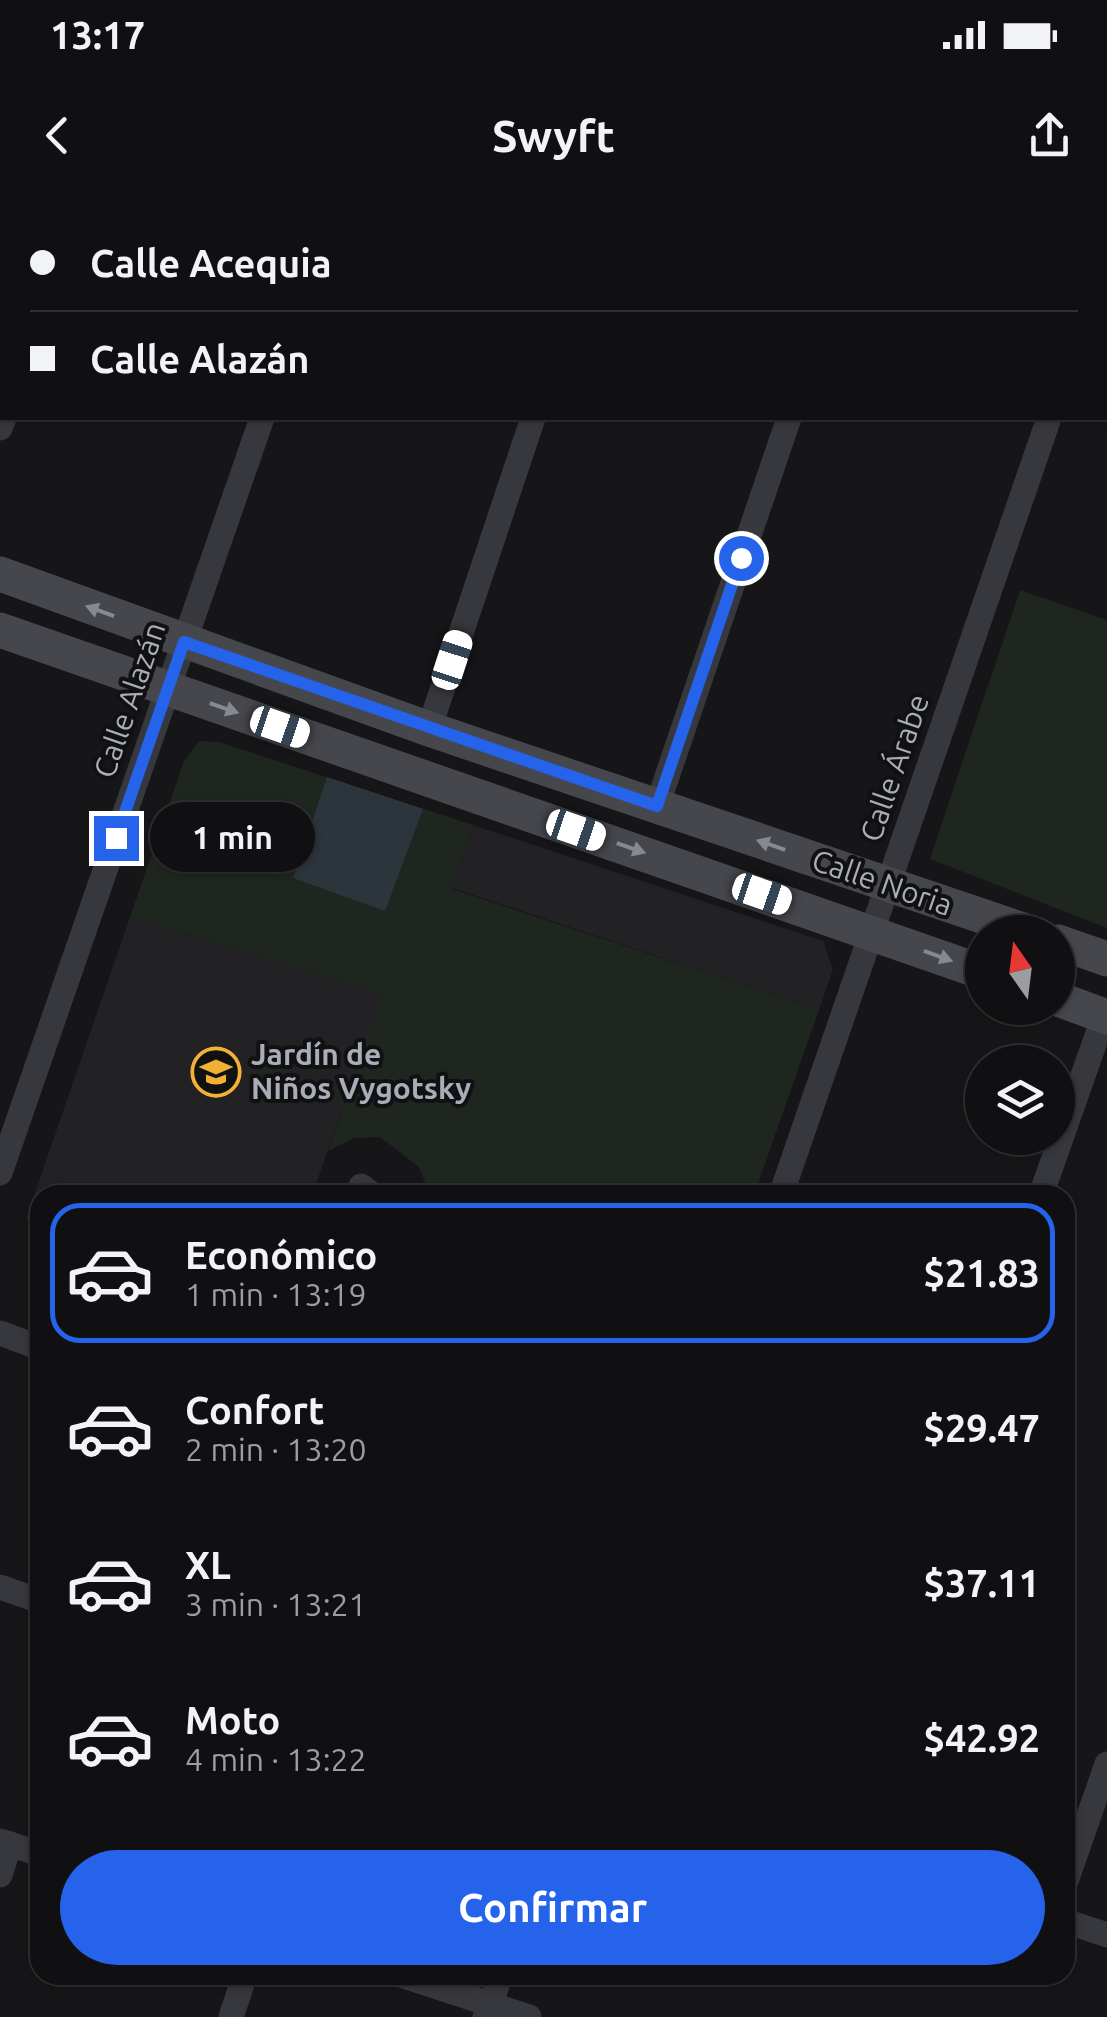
<!DOCTYPE html>
<html lang="es">
<meta charset="utf-8">
<style>
body{margin:0;font-family:Ubuntu,sans-serif;background:#1e1e20;color:#f1f3f6;height:100vh;display:flex;flex-direction:column;font-size:38px;white-space:nowrap}
*{box-sizing:border-box;margin:0}
p{font-size:32px;color:#9c9d9f}
.icon{flex:none;width:55px;height:55px;fill:none;stroke:currentColor;stroke-width:2;stroke-linecap:round;stroke-linejoin:round}
.map{position:relative;flex:1;overflow:hidden}
.details{position:absolute;left:30px;top:985px;width:1045px;height:800px;display:flex;flex-direction:column;background:#101012;border-radius:30px;box-shadow:0 2px 8px #0004,0 0 0 2px #303032}
.details>*{flex:none}
.banner{position:absolute;left:0px;top:0px;width:1108px;height:220px;box-shadow:0 2px 8px #0004,0 0 0 2px #303032;display:grid;align-content:center;height:220px;padding:0 30px;background:#101012}
.needle{width:65px;rotate:346deg}
.controls{position:absolute;left:965px;top:715px;display:grid;gap:20px}
.controls a{display:grid;place-items:center;width:110px;height:110px;border-radius:50%;background:#101012;box-shadow:0 2px 8px #0004,0 0 0 2px #303032;font-size:50px}
.end{position:absolute;width:45px;height:45px;margin:-22px;border:12px solid #2563eb;background:#fff;box-shadow:0 0 0 5px #fff}
.from{border-radius:50%}
.bubble{position:absolute;height:70px;border-radius:35px;background:#101012;box-shadow:0 2px 8px #0004,0 0 0 2px #303032;font-size:32px;font-weight:600;line-height:70px;text-align:center}
.car{position:absolute;width:30px;height:60px;margin:-30px -15px;border-radius:12px;box-shadow:0 0 8px 2px #0007;background:linear-gradient(#fff 24%,#345 0 40%,#fff 0 76%,#345 0 86%,#fff 0)}
.banner b{display:flex;align-items:center;gap:35px;height:95px;font-size:38px}
.banner b+b{border-top:2px solid #303032}
.banner i{width:25px;height:25px;background:#f1f3f6}
ul{padding:18px 0 0;list-style:none}
li{display:flex;align-items:center;gap:30px;height:140px;margin:0 20px 15px;padding:0 10px;border:5px solid transparent;border-radius:30px}
li div{flex:1}
li b{display:block;font-size:38px}
li em{font-style:normal;font-weight:600}
li.active{border-color:#2563eb}
li>.icon{width:90px;height:90px;stroke-width:1.5}
.action{display:flex;gap:20px;margin-top:auto;padding:20px 30px}
.action a{flex:1;height:115px;border-radius:60px;background:#2563eb;color:#fff;font-size:40px;font-weight:600;line-height:115px;text-align:center}
.status{display:flex;justify-content:space-between;align-items:center;height:70px;padding:0 50px;background:#101012;direction:ltr}
.status svg{height:28px;fill:currentColor}
header{display:flex;justify-content:space-between;align-items:center;height:130px;padding:0 30px;background:#101012;font-size:45px;font-weight:600}
.map>svg:first-child{display:block}
.built{fill:#222225}
.green{fill:#1e261f}
.water{fill:#2c353c}
.lines{fill:none;stroke-linecap:round;stroke-linejoin:round}
.street{stroke:#37383d;stroke-width:25}
.secondary{stroke:#45474d;stroke-width:35}
.oneway{fill:#858993}
.route{stroke:#2563eb;stroke-width:12}
.labels{text-anchor:middle;stroke-width:8;stroke-linejoin:round;paint-order:stroke}
.street-label{font-size:30px;fill:#a8adb8;stroke:#111113}
.poi-label{font-size:30px;font-weight:bold;fill:#a8adb8;stroke:#111113;text-anchor:start}
</style>
<div class="status"><b>13:17</b><svg viewBox="0 0 49 12"><path d="M0 12V9h3v3zM5 12V6h3v6zM10 12V3h3v9zM15 12V0h3v12zM26 1h20v11H26zM47 4h2v5h-2z"/></svg></div>
<header><svg class="icon" aria-label="back" viewBox="0 0 24 24"><path d="M15 5l-7 7 7 7"/></svg>Swyft<svg class="icon" aria-label="share" viewBox="0 0 24 24"><path d="M12 15V3M7 8l5-5 5 5M5 13v7h14v-7"/></svg></header>
<div class="map">
<svg width="1107" height="1817" viewBox="0 0 1107 1817">
<rect width="100%" height="100%" fill="#161618"/>
<g class="built">
<polygon points="473,625 823,741 833,769 819,810 452,688"/>
<polygon points="130,717 383,794 312,995 40,995 40,1023 26,1019"/>
</g>
<g class="green">
<polygon points="1020,390 1107,420 1107,728 930,659"/>
<polygon points="199,541 219,542 473,625 452,689 819,810 754,995 437,995 429,992 419,967 380,937 354,938 328,951 382,794 130,717 184,561"/>
</g>
<polygon class="water" points="327,577 423,609 385,711 293,678"/>
<g class="lines">
<g class="street">
<polyline points="79,2 80,0"/>
<polyline points="335,2 336,0"/>
<polyline points="604,2 605,0"/>
<polyline points="862,2 863,0"/>
<polyline points="1105,51 1107,45"/>
<polyline points="0,228 4,218"/>
<polyline points="429,529 533,218"/>
<polyline points="657,606 789,218"/>
<polyline points="0,973 262,218"/>
<polyline points="361,986 373,995"/>
<polyline points="781,995 1049,218"/>
<polyline points="1041,995 1104,816"/>
<polyline points="0,1133 40,1148"/>
<polyline points="0,1387 40,1401"/>
<polyline points="0,1641 40,1654"/>
<polyline points="0,1675 10,1644"/>
<polyline points="1065,1684 1107,1564"/>
<polyline points="1065,1721 1107,1735"/>
<polyline points="401,1775 529,1817"/>
<polyline points="231,1817 245,1775"/>
<polyline points="485,1817 501,1775"/>
</g>
<g class="secondary">
<polyline points="0,374 429,529 1029,732"/>
<polyline points="0,430 982,772"/>
<polyline points="1058,742 1107,759"/>
<polyline points="1058,799 1107,817"/>
</g>
</g>
<defs><path id="oneway-solid" d="M-6-.8H1V-3.2L6.5 0L1 3.2V.8H-6Z" transform="scale(2.5)"/></defs>
<g class="oneway">
<use href="#oneway-solid" transform="translate(100 411) rotate(-160)"/>
<use href="#oneway-solid" transform="translate(224 508) rotate(19)"/>
<use href="#oneway-solid" transform="translate(771 645) rotate(-161)"/>
<use href="#oneway-solid" transform="translate(631 648) rotate(19)"/>
<use href="#oneway-solid" transform="translate(938 756) rotate(20)"/>
</g>
<g class="lines">
<polyline class="route" points="116,638 184,442 657,606 741,358"/>
</g>
<defs>
<g id="school-ring" transform="scale(2.5)"><circle r="9.5" fill="#111113" stroke="#f2b134" stroke-width="1.5"/><path d="M0-5L7-2L0 1L-7-2ZM-4 1L0 2.5L4 1V4Q0 6-4 4Z" fill="#f2b134"/></g>
</defs>
<g fill-rule="evenodd">
<use href="#school-ring" x="216" y="872"/>
</g>
<g class="labels">
<g class="street-label">
<text transform="translate(130 500) rotate(-71)" y="10">Calle Alazán</text>
<text transform="translate(895 568) rotate(-71)" y="10">Calle Árabe</text>
<text transform="translate(882 683) rotate(19)" y="10">Calle Noria</text>
</g>
<g class="poi-label">
<text x="251" y="865">Jardín de<tspan x="251" dy="34">Niños Vygotsky</tspan></text>
</g>
</g>
</svg>
<div class="controls">
<a><svg class="needle" viewBox="-14 -14 28 28"><path d="M0-13l5 13h-10z" fill="#e53935"/><path d="M0 13l5-13h-10z" fill="#9c9d9f"/></svg></a>
<a><svg class="icon" aria-label="layers" viewBox="0 0 24 24"><path d="M12 4l9 5-9 5-9-5zM3 14l9 5 9-5"/></svg></a>
</div>
<i class="end from" style="left:741px;top:358px"></i>
<i class="end" style="left:116px;top:638px"></i>
<div class="bubble" style="left:150px;top:602px;width:165px">1 min</div>
<i class="car" style="left:452px;top:460px;rotate:18deg"></i>
<i class="car" style="left:280px;top:527px;rotate:109deg"></i>
<i class="car" style="left:576px;top:630px;rotate:109deg"></i>
<i class="car" style="left:762px;top:694px;rotate:109deg"></i>
<div class="banner">
<b><i class="from"></i>Calle Acequia</b>
<b><i></i>Calle Alazán</b>
</div>
<section class="details">
<ul>
<li class="active"><svg class="icon" aria-label="car" viewBox="0 0 24 24"><path d="M5 17H2v-5l4-1 3-4h7l3 4 3 1v5h-3M9 17h6M6 11h13"/><circle cx="7" cy="17" r="2"/><circle cx="17" cy="17" r="2"/></svg><div><b>Económico</b><p>1 min · 13:19</p></div><em>$21.83</em></li>
<li><svg class="icon" aria-label="car" viewBox="0 0 24 24"><path d="M5 17H2v-5l4-1 3-4h7l3 4 3 1v5h-3M9 17h6M6 11h13"/><circle cx="7" cy="17" r="2"/><circle cx="17" cy="17" r="2"/></svg><div><b>Confort</b><p>2 min · 13:20</p></div><em>$29.47</em></li>
<li><svg class="icon" aria-label="car" viewBox="0 0 24 24"><path d="M5 17H2v-5l4-1 3-4h7l3 4 3 1v5h-3M9 17h6M6 11h13"/><circle cx="7" cy="17" r="2"/><circle cx="17" cy="17" r="2"/></svg><div><b>XL</b><p>3 min · 13:21</p></div><em>$37.11</em></li>
<li><svg class="icon" aria-label="car" viewBox="0 0 24 24"><path d="M5 17H2v-5l4-1 3-4h7l3 4 3 1v5h-3M9 17h6M6 11h13"/><circle cx="7" cy="17" r="2"/><circle cx="17" cy="17" r="2"/></svg><div><b>Moto</b><p>4 min · 13:22</p></div><em>$42.92</em></li>
</ul>
<div class="action"><a>Confirmar</a></div>
</section>
</div>
